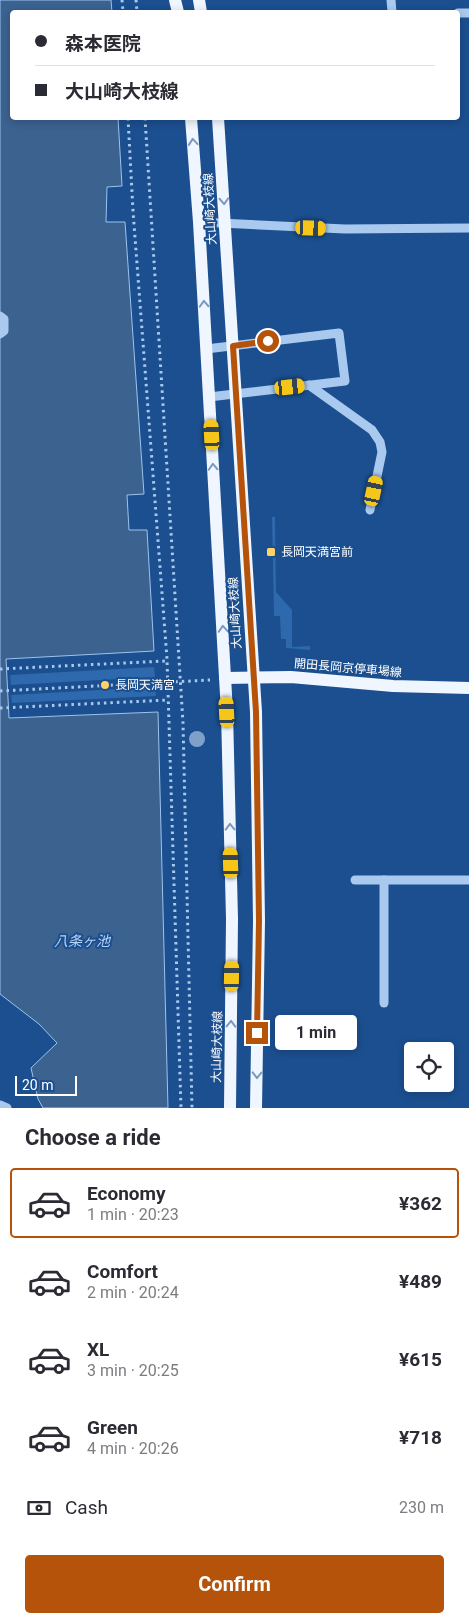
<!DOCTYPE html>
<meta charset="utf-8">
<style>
body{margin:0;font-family:Roboto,"Noto Sans JP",sans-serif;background:#f7f7f7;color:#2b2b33;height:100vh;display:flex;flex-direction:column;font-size:19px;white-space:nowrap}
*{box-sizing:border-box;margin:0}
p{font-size:16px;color:#7c7c81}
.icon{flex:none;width:28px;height:28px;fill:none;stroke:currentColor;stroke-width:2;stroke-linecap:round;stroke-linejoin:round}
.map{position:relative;height:1108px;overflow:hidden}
.drawer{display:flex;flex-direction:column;background:#fff;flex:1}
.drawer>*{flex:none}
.banner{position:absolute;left:10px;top:10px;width:450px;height:110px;border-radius:5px;box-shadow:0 2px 8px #0003;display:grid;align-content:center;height:110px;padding:0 25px;background:#fff}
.buttons{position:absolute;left:404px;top:1042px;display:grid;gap:10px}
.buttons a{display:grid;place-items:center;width:50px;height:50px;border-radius:5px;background:#fff;box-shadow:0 2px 8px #0003;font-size:25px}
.scale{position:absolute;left:15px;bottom:12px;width:62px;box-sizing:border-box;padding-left:5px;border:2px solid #fff;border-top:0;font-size:14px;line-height:18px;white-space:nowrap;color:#fff;-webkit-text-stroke:4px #1b4f8f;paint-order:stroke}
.end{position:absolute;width:22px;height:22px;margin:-11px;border:6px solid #b45309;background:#fff;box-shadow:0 0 0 2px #fff}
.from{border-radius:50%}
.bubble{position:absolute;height:35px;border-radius:5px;background:#fff;box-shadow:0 2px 8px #0003;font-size:16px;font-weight:700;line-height:35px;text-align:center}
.car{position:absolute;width:15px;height:30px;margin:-15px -8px;border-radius:6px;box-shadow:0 0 4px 1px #0007;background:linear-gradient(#f5c518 24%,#345 0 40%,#f5c518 0 76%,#345 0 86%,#f5c518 0)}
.banner b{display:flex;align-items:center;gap:18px;height:48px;font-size:19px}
.banner b+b{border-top:1px solid #e1e1e2}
.banner i{width:12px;height:12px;background:#2b2b33}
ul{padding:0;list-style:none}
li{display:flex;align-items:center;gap:15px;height:70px;margin:0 10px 8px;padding:0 15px;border:2px solid transparent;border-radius:5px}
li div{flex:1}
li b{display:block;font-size:19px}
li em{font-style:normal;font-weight:700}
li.on{border-color:#b45309}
li>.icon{width:45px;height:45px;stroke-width:1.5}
h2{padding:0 25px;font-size:22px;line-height:60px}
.pay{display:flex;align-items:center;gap:12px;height:55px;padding:0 25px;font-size:19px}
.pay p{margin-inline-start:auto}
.action{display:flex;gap:10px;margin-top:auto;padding:10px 25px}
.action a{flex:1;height:58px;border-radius:5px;background:#b45309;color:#fff;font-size:20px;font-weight:700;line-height:58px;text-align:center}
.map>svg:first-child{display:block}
.green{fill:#2e69ad}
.water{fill:#3c6290;stroke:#9cc4f0}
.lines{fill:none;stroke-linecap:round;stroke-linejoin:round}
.path{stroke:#a9c9ee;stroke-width:3;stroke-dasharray:2.5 4;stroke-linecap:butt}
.minor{stroke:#a9c9ee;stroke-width:9}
.major{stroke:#f0f6ff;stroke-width:12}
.tree{fill:#7ea0ca}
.oneway{stroke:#7b9ac1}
.route{stroke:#b45309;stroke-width:6}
.poi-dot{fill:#ffd166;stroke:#1b4f8f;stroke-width:2}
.labels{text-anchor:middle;stroke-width:4;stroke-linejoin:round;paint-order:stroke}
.street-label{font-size:12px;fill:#fff;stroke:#1b4f8f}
.poi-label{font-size:12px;fill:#fff;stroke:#1b4f8f;text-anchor:start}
.water-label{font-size:14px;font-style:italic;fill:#b5d3f5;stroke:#1b4f8f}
</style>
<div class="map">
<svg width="469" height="1108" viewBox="0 0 469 1108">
<rect width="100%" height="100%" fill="#1b4f8f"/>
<g class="green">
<polygon points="272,517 275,517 276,592 292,610 292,647 310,646 310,650 286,648 286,639 281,639 280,616 274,616"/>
<polygon points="154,667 155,677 11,685 10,675"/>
<polygon points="155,687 156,696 12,703 11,695"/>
</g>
<polygon class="water" points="0,0 111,0 112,12 12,12 12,118 118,118 122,186 107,187 106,222 125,222 144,494 127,495 129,530 147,530 154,651 6,659 9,718 158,712 168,1108 43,1108 38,1099 31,1068 57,1043 39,1024 0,994"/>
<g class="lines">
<g class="path">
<polyline points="122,0 123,12"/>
<polyline points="136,0 137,12"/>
<polyline points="128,118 133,211 167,659 181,1108"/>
<polyline points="145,118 183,723 192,1108"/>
<polyline points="0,669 166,661"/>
<polyline points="0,691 210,680"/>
<polyline points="0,708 168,700"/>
</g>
<g class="minor">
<polyline points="391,0 392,12"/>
<polyline points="458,13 469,13"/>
<polyline points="199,222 345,229 469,228"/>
<polyline points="0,316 4,319 4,331 0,334"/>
<polyline points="206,349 339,333 345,381 209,397"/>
<polyline points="309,385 372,430 380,442 382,452 370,510"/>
<polyline points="355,880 469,880"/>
<polyline points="384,880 384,1003"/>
<polyline points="0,1105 7,1108"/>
</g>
<g class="major">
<polyline points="175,0 178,12"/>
<polyline points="199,0 201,12"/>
<polyline points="191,118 199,222 227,712 232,919 230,1108"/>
<polyline points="218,118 256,712 259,921 256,1108"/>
<polyline points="225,678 291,677 393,686 469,688"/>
</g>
</g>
<circle class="tree" cx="197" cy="739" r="8"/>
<defs><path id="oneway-chevron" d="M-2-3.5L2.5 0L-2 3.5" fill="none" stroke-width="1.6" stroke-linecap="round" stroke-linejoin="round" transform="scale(1.25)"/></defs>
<g class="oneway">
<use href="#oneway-chevron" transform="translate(193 142) rotate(-95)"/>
<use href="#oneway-chevron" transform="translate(224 201) rotate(87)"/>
<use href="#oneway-chevron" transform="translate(204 304) rotate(-93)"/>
<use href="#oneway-chevron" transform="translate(213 467) rotate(-93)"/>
<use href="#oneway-chevron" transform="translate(223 629) rotate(-94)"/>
<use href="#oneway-chevron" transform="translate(230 827) rotate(-91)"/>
<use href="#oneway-chevron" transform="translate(231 1024) rotate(-89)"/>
<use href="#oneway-chevron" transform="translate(257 1075) rotate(91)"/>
</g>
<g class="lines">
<polyline class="route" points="257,1033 259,921 256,712 233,346 268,341"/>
</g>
<g class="poi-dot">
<rect x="266" y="547" width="10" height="10" rx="2.5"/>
<circle cx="105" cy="685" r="5"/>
</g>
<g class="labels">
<g class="street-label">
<text transform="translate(210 209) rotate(-93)" y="4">大山崎大枝線</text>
<text transform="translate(235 613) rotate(-93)" y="4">大山崎大枝線</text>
<text transform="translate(348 668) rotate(5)" y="4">開田長岡京停車場線</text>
<text transform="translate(217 1047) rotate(-89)" y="4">大山崎大枝線</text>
</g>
<g class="poi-label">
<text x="281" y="556">長岡天満宮前</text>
<text x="115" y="689">長岡天満宮</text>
</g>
<g class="water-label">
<text x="82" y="946">八条ヶ池</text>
</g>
</g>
</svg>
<div class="buttons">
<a><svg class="icon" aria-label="locate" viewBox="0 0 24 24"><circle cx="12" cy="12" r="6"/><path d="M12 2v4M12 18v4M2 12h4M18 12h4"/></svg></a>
</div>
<div class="scale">20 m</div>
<i class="end from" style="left:268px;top:341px"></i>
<i class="end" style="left:257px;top:1033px"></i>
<div class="bubble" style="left:275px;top:1015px;width:82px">1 min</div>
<i class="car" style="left:311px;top:228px;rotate:92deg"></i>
<i class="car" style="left:290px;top:387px;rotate:84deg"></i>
<i class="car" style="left:212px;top:435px;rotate:357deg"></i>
<i class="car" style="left:374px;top:491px;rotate:12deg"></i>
<i class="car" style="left:227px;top:712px;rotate:357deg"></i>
<i class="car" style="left:231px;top:863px;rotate:358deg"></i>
<i class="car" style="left:232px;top:976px;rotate:1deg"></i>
<div class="banner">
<b><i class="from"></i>森本医院</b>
<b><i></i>大山崎大枝線</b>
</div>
</div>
<section class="drawer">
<h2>Choose a ride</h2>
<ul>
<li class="on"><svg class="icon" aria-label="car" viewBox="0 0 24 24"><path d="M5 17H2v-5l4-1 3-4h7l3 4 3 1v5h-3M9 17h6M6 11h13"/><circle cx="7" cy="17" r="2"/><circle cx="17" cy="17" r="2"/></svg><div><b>Economy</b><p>1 min · 20:23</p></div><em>¥362</em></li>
<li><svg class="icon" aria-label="car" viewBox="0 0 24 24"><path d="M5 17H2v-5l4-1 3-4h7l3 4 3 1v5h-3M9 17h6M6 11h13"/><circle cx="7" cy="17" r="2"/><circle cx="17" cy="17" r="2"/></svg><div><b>Comfort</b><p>2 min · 20:24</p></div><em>¥489</em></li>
<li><svg class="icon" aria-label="car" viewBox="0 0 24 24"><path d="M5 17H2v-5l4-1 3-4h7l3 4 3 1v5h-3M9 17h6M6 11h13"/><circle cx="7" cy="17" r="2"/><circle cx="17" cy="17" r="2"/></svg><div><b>XL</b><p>3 min · 20:25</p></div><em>¥615</em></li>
<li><svg class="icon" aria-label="car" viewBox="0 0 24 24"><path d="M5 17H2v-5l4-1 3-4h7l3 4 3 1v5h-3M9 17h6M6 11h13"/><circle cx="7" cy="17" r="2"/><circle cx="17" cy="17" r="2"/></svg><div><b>Green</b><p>4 min · 20:26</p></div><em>¥718</em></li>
</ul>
<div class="pay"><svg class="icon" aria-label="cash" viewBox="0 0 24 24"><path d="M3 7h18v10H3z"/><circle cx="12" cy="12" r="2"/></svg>Cash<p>230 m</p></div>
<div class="action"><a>Confirm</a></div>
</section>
